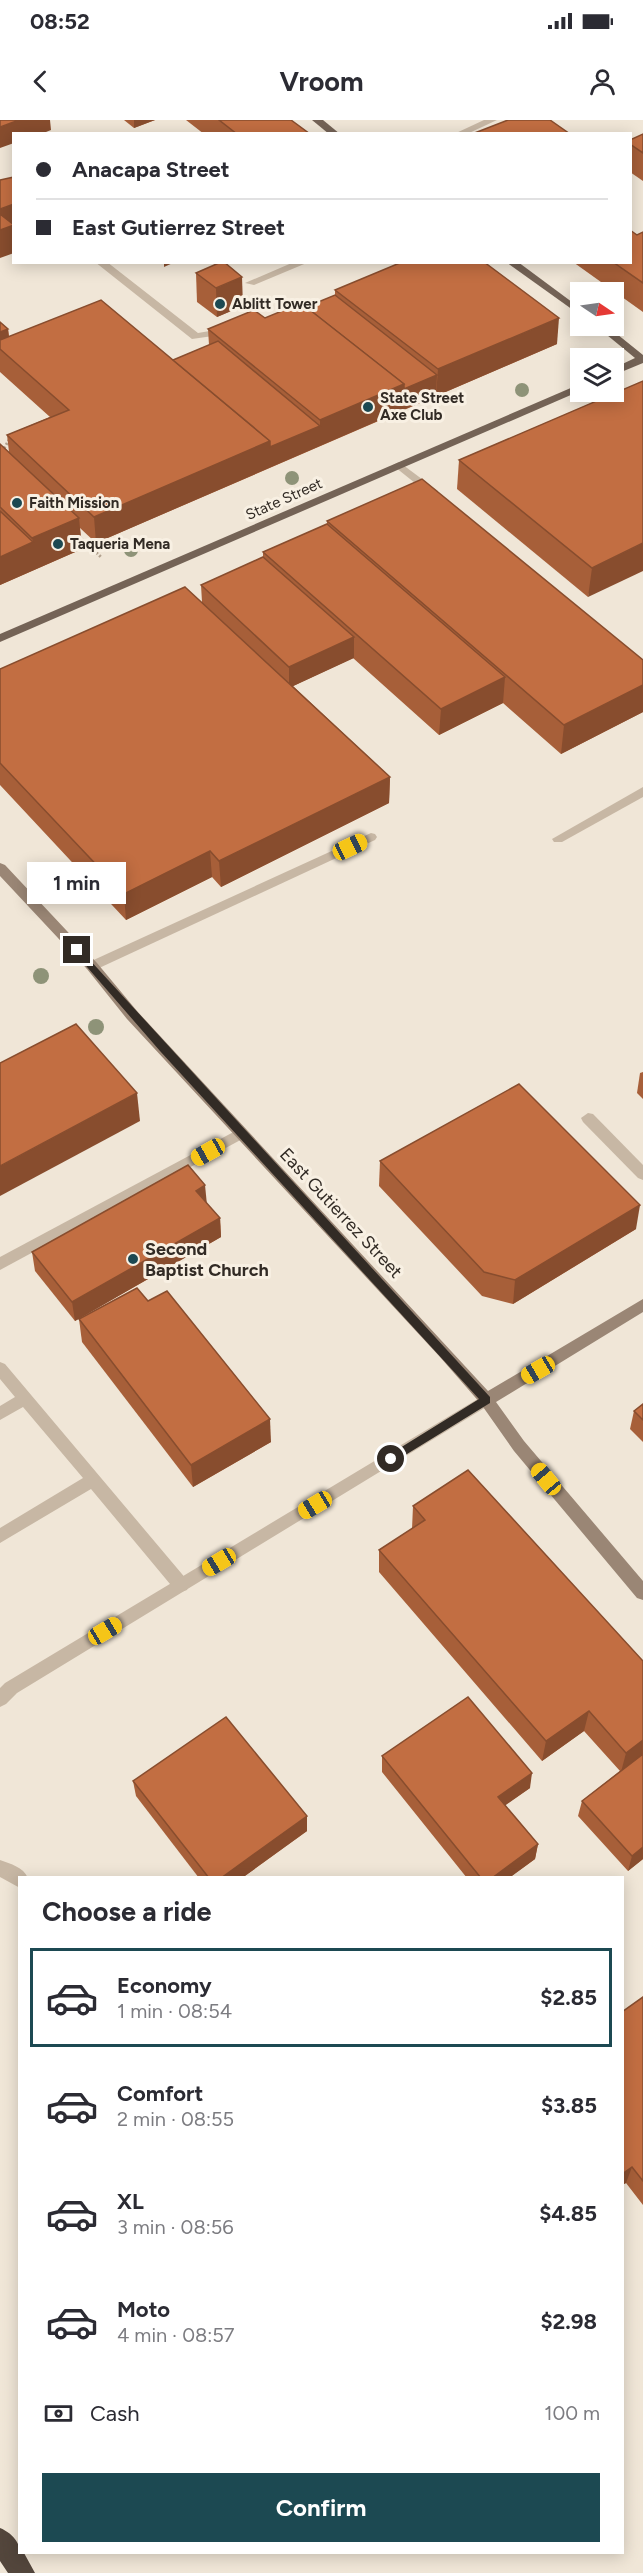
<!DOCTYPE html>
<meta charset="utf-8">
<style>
body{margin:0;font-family:Figtree,sans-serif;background:#f7f7f7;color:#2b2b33;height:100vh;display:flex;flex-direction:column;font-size:22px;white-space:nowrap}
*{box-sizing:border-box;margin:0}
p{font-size:20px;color:#7c7c81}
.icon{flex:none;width:33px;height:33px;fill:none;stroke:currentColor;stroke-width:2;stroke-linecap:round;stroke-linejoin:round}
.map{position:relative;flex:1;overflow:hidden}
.drawer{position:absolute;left:18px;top:1756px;width:606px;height:678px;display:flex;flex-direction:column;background:#fff;border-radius:0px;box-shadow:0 3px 15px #0003}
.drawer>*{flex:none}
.top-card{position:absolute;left:12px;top:12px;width:620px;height:132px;border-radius:0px;box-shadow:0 3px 15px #0003;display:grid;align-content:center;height:132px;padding:0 24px;background:#fff}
.needle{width:39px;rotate:103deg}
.controls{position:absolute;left:570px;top:162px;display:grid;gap:12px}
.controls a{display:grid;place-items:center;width:54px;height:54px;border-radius:0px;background:#fff;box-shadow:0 3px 15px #0003;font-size:30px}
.end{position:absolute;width:27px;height:27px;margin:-14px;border:8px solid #322b25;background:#fff;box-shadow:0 0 0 3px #fff}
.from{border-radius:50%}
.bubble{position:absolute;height:42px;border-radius:0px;background:#fff;box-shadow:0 3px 15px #0003;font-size:20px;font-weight:700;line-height:42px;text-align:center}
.car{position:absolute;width:18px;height:36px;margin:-18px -9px;border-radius:8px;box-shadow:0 0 4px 2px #0007;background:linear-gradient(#f5c518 24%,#345 0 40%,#f5c518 0 76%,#345 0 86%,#f5c518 0)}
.top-card b{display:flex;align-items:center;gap:21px;height:57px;font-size:22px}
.top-card b+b{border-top:2px solid #e1e1e2}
.top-card i{width:15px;height:15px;background:#2b2b33}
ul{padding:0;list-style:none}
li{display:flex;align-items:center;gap:18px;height:99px;margin:0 12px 9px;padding:0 12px;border:3px solid transparent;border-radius:0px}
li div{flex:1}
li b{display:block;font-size:22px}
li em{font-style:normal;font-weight:700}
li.current{border-color:#1c4952}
li>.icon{width:54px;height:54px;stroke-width:1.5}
h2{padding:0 24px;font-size:27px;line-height:72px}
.pay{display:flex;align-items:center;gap:15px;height:66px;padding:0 24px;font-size:22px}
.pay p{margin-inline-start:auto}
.primary-button{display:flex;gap:12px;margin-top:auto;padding:12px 24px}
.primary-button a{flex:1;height:69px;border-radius:0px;background:#1c4952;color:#fff;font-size:24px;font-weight:700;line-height:69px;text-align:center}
.status{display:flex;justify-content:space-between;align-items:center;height:42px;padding:0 30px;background:#fff;direction:ltr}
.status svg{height:16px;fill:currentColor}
header{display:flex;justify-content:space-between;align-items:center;height:78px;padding:0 24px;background:#fff;font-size:27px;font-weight:700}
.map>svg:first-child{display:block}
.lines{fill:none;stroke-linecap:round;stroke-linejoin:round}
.path{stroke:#b2a18e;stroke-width:3;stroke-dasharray:2 2;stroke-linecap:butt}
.lane{fill:#c7b7a4;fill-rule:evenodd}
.street{fill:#c7b7a4;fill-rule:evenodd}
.secondary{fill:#9a8675;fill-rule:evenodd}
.primary{fill:#746356;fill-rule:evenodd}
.highway{fill:#53463c;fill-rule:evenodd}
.tree{fill:#8e9378}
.wall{fill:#a75f39}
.shaded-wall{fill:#884d2e}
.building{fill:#c26e42;stroke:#884d2e;stroke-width:1.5}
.route{fill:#322b25}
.poi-dot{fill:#1c4952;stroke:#f8f0e3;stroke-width:2}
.labels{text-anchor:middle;stroke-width:6;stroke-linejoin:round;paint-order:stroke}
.far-poi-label{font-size:15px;font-weight:bold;fill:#322b25;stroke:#f8f0e3;text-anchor:start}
.far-street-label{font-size:15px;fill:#322b25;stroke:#f8f0e3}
.street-label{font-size:18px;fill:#322b25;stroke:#f8f0e3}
.poi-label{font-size:18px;font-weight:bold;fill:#322b25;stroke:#f8f0e3;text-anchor:start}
</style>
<div class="status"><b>08:52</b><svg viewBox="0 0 49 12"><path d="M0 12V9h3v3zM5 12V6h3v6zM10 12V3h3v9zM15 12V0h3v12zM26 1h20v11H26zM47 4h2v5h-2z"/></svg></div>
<header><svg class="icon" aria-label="back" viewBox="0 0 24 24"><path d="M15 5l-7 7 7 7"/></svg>Vroom<svg class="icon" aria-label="person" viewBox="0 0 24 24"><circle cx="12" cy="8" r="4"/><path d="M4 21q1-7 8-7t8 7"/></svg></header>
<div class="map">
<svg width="643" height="2453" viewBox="0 0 643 2453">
<rect width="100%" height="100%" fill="#f0e6d7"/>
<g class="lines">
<g class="path">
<polyline points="0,335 9,320"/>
<polyline points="79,416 102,438"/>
</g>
<g class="lane">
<polygon points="95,142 107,142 198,213 227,208 232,211 227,214 192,219"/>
<polygon points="294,142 309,142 254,165 245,163"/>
<polygon points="643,667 643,677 562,722 554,722 552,719"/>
<polygon points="371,713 375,714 377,717 375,720 97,849 87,849 85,846 87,843"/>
<polygon points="588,993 593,994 643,1045 643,1060 638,1058 583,1002 581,998"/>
<polygon points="241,1008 248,1013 246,1017 0,1150 0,1137"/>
<polygon points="0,1242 5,1244 187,1460 189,1465 187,1470 181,1472 175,1470 91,1369 0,1423 0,1408 83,1358 23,1287 0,1300 0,1286 15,1277 0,1259"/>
<path d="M0,1740C11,1744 23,1747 28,1758H20V1768L0,1757Z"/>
</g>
<g class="street">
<polygon points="484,0 497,0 467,14 454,14"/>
<polygon points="399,342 438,371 438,375 430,375 395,347 393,345"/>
<polygon points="486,1274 491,1276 494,1280 491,1284 17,1573 6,1584 0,1587 0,1568 5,1563"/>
</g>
<polygon class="secondary" points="0,743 5,745 97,843 137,891 488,1271 643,1179 643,1192 496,1282 524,1321 643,1461 643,1480 637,1478 514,1331 481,1284 440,1237 127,899 87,849 0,756"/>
<g class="primary">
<polygon points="312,0 323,0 340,14 329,14"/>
<polygon points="506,142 518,142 580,188 580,195"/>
<polygon points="596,206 607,206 643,235 643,243 614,255 614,248 635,238"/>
<polygon points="580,264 580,271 0,522 0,514"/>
</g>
<path class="highway" d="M0,2408C10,2412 20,2421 20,2433H24L35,2453H8L0,2441Z"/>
</g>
<g class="tree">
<circle cx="522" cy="270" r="7"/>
<circle cx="292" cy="358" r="7"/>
<circle cx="131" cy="430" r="7"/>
<circle cx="41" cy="856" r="8"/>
<circle cx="96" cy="907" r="8"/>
</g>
<g class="wall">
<polygon points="124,0 155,0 134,8"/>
<polygon points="186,0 291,0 310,14 204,14"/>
<polygon points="643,14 643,61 630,52 630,20"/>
<polygon points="643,112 643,192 573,142 630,142 637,115"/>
<polygon points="196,153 243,186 217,197 197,182"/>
<polygon points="335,170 557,224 96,423 80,408 82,429 0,465 0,324 9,332 7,315 50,297 0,252 0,202 8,209 9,216 173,240 209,225 208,209 265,198 306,187 335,175"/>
<polygon points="643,261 588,477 457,369 459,340"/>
<polygon points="327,401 643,540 643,592 561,634 503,583 439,615 353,538 293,566 390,657 389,683 221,767 212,757 126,800 0,665 0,549 202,482 201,465 263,437 263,432 327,404"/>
<polygon points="643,952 643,979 637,973 640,953"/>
<polygon points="380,1041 636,1109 513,1184 482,1176 379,1066"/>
<polygon points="220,1098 221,1117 75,1201 35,1151 32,1132"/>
<polygon points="148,1181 271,1322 193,1367 82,1222 79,1199"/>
<polygon points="643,1284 643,1322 630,1309 634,1291"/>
<polygon points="413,1386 643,1541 643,1739 628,1751 578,1696 582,1681 620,1651 584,1611 542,1641 379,1452 379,1430 412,1409"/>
<polygon points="382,1636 530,1668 505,1685 538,1724 535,1739 509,1758 467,1758 382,1652"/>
<polygon points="133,1661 307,1711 242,1758 199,1758 136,1676"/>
<polygon points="643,1877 643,2085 626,2063 622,2065 622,1892"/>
</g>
<g class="shaded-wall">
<polygon points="19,0 50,0 51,10 41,14 14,14 14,23 0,28 0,7"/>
<polygon points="134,0 155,0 134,8"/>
<polygon points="14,84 14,133 0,138 0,89"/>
<polygon points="164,142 175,142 164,147"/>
<polygon points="242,157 243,186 217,197 216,168"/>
<polygon points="559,198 557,224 436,276 438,249"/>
<polygon points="8,209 10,230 0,229 0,212"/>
<polygon points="437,255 436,276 403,290 404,269"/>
<polygon points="404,264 403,290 96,423 94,397 270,321 320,306 320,300"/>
<polygon points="79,398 82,429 0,465 0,437 33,422 32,418"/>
<polygon points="643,423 643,451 588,477 592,448"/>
<polygon points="354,517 354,538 289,568 289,547"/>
<polygon points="505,557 503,583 439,615 441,589"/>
<polygon points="643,565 643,592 561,634 564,605"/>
<polygon points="390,657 389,683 221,767 219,741"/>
<polygon points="210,731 212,757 126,800 124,774"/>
<polygon points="137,973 140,1001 0,1076 0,1046"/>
<polygon points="205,1065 207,1085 196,1071"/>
<polygon points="640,1085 636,1109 513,1184 515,1160"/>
<polygon points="220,1098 221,1117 75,1201 72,1182"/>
<polygon points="270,1299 271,1322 193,1367 191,1345"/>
<polygon points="589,1591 584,1611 542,1641 546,1621"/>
<polygon points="643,1620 643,1636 621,1652 626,1633"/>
<polygon points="532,1653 530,1668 496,1692 498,1677"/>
<polygon points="307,1696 307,1711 242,1758 221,1758"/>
<polygon points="538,1724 535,1739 509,1758 492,1758"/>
<polygon points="643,1727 643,1739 628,1751 632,1736"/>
<polygon points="632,2047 626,2063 622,2065 622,2054"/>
</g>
<g class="building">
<polygon points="0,0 19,0 0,7"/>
<polygon points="219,0 291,0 310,14 237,14"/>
<polygon points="508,0 550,0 570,14 472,14"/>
<polygon points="643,14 643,33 630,24 630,20"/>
<polygon points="14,57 14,84 0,89 0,60"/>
<polygon points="0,94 14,105 0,110"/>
<polygon points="630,110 637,115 643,112 643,163 613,142 630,142"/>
<polygon points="221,142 224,142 242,157 216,168 196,153"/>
<polygon points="402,142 484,142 559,198 438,249 335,170"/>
<polygon points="335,175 437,255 404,269 404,264 306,187"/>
<polygon points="101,180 270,321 94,397 7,315 69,290 0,229 0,220"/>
<polygon points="301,183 404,264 320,300 208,209 254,190 265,198"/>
<polygon points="0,202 8,209 0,212"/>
<polygon points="218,221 320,306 270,327 270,321 173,240"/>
<polygon points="643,261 643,423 592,448 459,340"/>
<polygon points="0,324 79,398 32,418 0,387"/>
<polygon points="422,359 643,540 643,565 564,605 327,401"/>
<polygon points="0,391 33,422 0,437"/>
<polygon points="327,404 505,557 441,589 263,432"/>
<polygon points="263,437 354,517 289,547 201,465"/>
<polygon points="185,467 390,657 219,741 210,731 124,774 0,643 0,549"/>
<polygon points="76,904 137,973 0,1046 0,943"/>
<polygon points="519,964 640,1085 515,1160 484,1152 380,1041"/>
<polygon points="188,1045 205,1065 196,1071 220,1098 72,1182 32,1132"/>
<polygon points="137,1168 148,1181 167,1171 270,1299 191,1345 79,1199"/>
<polygon points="643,1284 643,1300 634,1291"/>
<polygon points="468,1350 643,1541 643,1620 626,1633 589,1591 546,1621 379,1430 425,1400 413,1386"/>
<polygon points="468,1577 532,1653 498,1677 538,1724 492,1758 481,1758 382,1636"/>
<polygon points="226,1597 307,1696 221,1758 209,1758 133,1661"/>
<polygon points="643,1634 643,1727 632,1736 582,1681"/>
<polygon points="643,1877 643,2061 632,2047 622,2054 622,1892"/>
</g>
<polygon class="route" points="77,826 490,1277 490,1283 394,1342 387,1342 387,1336 479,1279 160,931 74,832 72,830"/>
<g class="poi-dot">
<circle cx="220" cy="184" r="6"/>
<circle cx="368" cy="287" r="6"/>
<circle cx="17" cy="383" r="6"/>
<circle cx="58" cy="424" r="6"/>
<circle cx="133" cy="1139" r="6"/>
</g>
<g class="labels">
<g class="far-poi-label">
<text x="232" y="189">Ablitt Tower</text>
<text x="380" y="283">State Street<tspan x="380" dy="17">Axe Club</tspan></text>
<text x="29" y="388">Faith Mission</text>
<text x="70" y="429">Taqueria Mena</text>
</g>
<g class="far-street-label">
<text transform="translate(284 379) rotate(-24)" y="5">State Street</text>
</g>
<g class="street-label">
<text transform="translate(341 1093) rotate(47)" y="6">East Gutierrez Street</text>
</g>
<g class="poi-label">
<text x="145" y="1135">Second<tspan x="145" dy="21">Baptist Church</tspan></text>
</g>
</g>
</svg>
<div class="controls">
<a><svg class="needle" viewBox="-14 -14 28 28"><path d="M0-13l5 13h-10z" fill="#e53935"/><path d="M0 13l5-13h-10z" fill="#7c7c81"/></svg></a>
<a><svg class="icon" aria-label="layers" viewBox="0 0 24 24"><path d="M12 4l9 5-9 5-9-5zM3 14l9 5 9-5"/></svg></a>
</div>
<i class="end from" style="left:391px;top:1339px"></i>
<i class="end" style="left:77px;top:830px"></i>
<div class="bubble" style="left:27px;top:742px;width:99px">1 min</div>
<i class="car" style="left:350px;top:727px;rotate:65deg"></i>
<i class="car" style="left:208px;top:1032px;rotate:241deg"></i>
<i class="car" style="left:538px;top:1250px;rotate:240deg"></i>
<i class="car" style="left:546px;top:1359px;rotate:320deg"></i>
<i class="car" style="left:315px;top:1385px;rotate:239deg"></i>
<i class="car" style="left:219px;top:1442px;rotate:239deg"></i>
<i class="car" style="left:105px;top:1511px;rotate:59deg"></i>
<div class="top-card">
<b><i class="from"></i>Anacapa Street</b>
<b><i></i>East Gutierrez Street</b>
</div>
<section class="drawer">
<h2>Choose a ride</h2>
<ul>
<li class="current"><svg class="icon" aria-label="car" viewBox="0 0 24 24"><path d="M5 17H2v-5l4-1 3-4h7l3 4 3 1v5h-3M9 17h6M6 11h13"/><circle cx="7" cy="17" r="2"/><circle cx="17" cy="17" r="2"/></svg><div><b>Economy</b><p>1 min · 08:54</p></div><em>$2.85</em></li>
<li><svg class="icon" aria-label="car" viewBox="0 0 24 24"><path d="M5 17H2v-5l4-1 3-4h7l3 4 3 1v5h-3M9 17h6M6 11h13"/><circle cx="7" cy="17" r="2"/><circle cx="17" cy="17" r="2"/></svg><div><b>Comfort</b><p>2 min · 08:55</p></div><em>$3.85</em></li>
<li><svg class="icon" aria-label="car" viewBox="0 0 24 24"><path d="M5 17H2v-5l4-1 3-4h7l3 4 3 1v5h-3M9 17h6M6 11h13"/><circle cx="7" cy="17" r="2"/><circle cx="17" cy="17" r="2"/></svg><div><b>XL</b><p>3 min · 08:56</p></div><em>$4.85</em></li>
<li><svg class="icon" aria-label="car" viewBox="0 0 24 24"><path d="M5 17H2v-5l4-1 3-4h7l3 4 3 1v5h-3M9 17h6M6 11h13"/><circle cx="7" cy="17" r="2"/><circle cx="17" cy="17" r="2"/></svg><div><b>Moto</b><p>4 min · 08:57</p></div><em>$2.98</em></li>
</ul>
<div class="pay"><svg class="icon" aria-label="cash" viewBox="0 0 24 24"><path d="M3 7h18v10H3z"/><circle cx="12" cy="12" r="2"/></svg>Cash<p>100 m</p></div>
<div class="primary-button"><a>Confirm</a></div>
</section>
</div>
